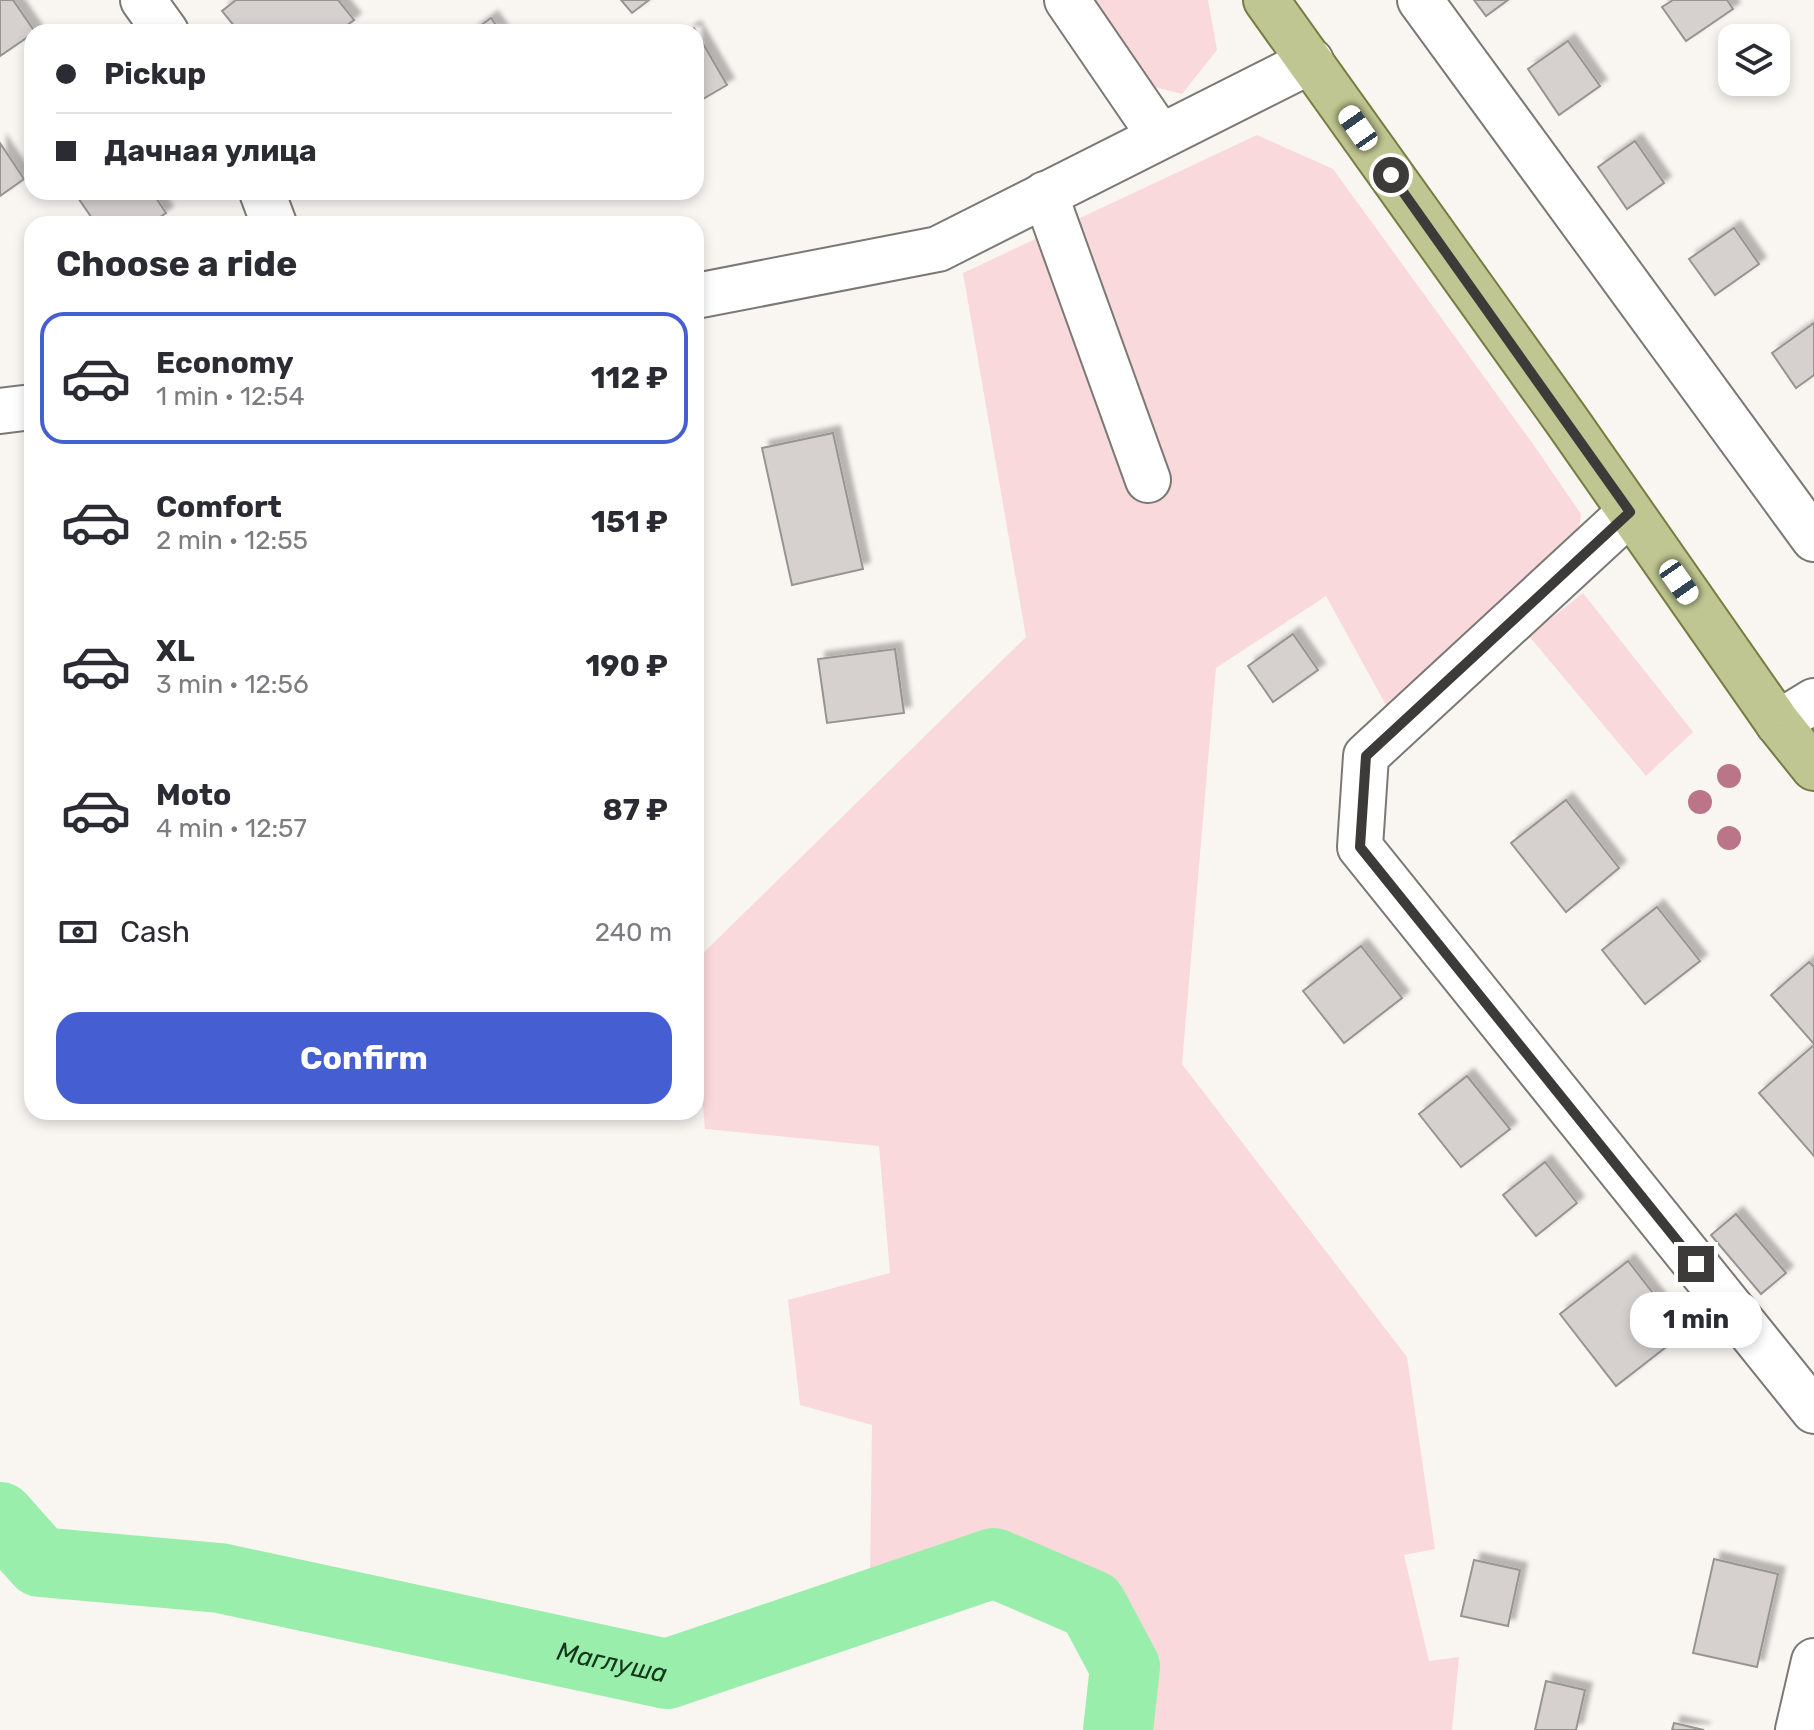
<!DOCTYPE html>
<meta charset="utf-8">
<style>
body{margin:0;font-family:Rubik,sans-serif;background:#f2f2f3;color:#2b2b33;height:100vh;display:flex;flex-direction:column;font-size:30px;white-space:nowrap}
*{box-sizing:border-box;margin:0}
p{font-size:26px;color:#7c7c81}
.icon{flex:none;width:44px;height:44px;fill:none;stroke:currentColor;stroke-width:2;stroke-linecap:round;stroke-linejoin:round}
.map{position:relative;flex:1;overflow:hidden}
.side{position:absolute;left:24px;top:216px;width:680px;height:904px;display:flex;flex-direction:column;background:#fff;border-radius:24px;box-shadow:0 4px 12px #0003}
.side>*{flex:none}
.guide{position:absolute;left:24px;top:24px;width:680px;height:176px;border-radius:24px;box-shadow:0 4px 12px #0003;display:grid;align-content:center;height:176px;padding:0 32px;background:#fff}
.controls{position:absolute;left:1718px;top:24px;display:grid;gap:16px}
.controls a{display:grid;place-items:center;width:72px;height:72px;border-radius:16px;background:#fff;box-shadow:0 4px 12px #0003;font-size:40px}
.end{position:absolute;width:36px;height:36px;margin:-18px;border:10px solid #3c3b39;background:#fff;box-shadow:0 0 0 4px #fff}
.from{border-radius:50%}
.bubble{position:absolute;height:56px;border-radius:24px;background:#fff;box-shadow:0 4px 12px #0003;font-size:26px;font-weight:700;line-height:56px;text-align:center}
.car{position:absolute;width:24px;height:48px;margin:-24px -12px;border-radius:10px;box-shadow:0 0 6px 2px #0007;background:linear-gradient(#fff 24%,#345 0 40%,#fff 0 76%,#345 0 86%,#fff 0)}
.guide b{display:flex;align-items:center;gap:28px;height:76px;font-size:30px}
.guide b+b{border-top:2px solid #e1e1e2}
.guide i{width:20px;height:20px;background:#2b2b33}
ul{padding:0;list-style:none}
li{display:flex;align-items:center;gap:24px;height:132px;margin:0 16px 12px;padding:0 16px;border:4px solid transparent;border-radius:24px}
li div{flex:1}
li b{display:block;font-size:30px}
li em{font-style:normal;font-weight:700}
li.active{border-color:#455fd3}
li>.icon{width:72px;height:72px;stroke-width:1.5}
h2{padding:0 32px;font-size:36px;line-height:96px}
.pay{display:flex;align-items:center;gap:20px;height:88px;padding:0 32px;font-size:30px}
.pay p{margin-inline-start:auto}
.cta{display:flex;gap:16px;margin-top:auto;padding:16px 32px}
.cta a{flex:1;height:92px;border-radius:24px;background:#455fd3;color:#fff;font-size:32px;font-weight:700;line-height:92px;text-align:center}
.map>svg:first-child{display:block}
.green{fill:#fad9dc}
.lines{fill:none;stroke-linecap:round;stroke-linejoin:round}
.river{stroke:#9aeeab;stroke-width:70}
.building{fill:#d6d1cf;stroke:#989492;stroke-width:2;filter:url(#shadow)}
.minor-casing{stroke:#7b7975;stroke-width:48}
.major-casing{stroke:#767d42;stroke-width:48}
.minor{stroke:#fff;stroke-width:44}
.major{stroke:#bfc691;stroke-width:44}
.tree{fill:#ba7588}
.route{stroke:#3c3b39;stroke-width:10}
.labels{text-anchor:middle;stroke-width:7;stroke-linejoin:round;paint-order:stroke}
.water-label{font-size:26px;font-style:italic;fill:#13361c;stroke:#fff}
</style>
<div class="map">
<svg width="1814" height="1730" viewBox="0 0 1814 1730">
<defs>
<filter id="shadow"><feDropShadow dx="7" dy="-7" stdDeviation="2" flood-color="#0004"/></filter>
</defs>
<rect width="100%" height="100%" fill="#f9f6f2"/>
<g class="green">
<polygon points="1084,0 1208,0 1217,50 1182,94 1139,83"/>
<polygon points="1257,135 1333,169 1533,444 1581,514 1578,536 1387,707 1326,596 1216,668 1182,1064 1407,1357 1435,1549 1404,1555 1429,1661 1459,1657 1452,1730 1149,1730 1151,1673 1120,1583 996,1538 870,1578 872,1425 800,1405 788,1300 890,1273 879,1146 705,1129 696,1025 696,960 1026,637 963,273"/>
<polygon points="1583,593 1693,732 1646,776 1529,636"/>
</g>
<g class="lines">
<path class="river" id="s1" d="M0,1517L40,1562L220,1578L667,1674L994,1563L1092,1605L1125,1667L1118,1730"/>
</g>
<g class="building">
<polygon points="0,0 13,0 35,32 0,56"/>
<polygon points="236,0 338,0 354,20 338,32 239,32 222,11"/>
<polygon points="621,0 649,0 632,13"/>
<polygon points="1474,0 1508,0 1486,16"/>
<polygon points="1673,0 1727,0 1733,9 1686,41 1662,7"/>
<polygon points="491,18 501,32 472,32"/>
<polygon points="694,28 727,85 696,103 696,32 687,32"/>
<polygon points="1568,41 1600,86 1559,115 1528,69"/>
<polygon points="1635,141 1664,183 1627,209 1598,167"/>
<polygon points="0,143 24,179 0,196"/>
<polygon points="74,192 152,192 166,213 150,224 96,224"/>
<polygon points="1734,228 1759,264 1715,295 1689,259"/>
<polygon points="1814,323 1814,375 1796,388 1772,353"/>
<polygon points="833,433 863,569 792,585 762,448"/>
<polygon points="1293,634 1318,670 1273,702 1248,666"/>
<polygon points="895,649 904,713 827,723 818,659"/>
<polygon points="1566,800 1619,868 1566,912 1511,843"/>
<polygon points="1657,907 1700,961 1645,1004 1602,950"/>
<polygon points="1361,946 1402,998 1344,1043 1303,991"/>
<polygon points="1809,962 1814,967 1814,1044 1771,995"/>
<polygon points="1814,1045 1814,1156 1759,1093"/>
<polygon points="1467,1076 1510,1129 1461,1167 1419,1114"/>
<polygon points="1545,1162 1577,1203 1536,1236 1503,1195"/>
<polygon points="1736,1214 1786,1273 1761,1294 1711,1235"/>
<polygon points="1628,1261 1684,1333 1616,1386 1560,1314"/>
<polygon points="1714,1559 1778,1574 1757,1667 1693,1653"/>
<polygon points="1474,1560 1520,1570 1508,1626 1461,1616"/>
<polygon points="1546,1681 1585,1690 1576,1730 1535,1730"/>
<polygon points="1674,1723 1704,1730 1672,1730"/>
</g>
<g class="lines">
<g class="minor-casing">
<g id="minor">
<polyline points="143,0 166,32"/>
<polyline points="1067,0 1160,136"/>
<polyline points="1420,0 1814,539"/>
<polyline points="262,192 274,224"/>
<polyline points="1045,194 1148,480"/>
<polyline points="696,296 938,249 1311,61"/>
<polyline points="0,411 32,407"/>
<polyline points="1630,512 1366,756 1360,847 1814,1411"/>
<polyline points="1778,723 1814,701"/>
<polyline points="1798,1730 1814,1661"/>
</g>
</g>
<g class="major-casing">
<polyline id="major" points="1266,0 1567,421 1778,723 1814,768"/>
</g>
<use href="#minor" class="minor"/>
<use href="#major" class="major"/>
</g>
<g class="tree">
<circle cx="1729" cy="776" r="12"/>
<circle cx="1700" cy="802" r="12"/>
<circle cx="1729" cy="838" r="12"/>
</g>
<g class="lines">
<polyline class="route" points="1391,175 1630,512 1366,756 1360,847 1696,1264"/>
</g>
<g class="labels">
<g class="water-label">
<text dy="9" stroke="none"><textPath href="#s1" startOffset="642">Маглуша</textPath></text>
</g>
</g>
</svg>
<div class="controls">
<a><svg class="icon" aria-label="layers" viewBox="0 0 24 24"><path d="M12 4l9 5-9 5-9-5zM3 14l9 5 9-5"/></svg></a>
</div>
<i class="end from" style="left:1391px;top:175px"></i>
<i class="end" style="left:1696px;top:1264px"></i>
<div class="bubble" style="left:1630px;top:1292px;width:132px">1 min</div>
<i class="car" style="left:1358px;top:128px;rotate:325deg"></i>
<i class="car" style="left:1679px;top:582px;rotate:145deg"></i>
<div class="guide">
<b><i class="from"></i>Pickup</b>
<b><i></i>Дачная улица</b>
</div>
<section class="side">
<h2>Choose a ride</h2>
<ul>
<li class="active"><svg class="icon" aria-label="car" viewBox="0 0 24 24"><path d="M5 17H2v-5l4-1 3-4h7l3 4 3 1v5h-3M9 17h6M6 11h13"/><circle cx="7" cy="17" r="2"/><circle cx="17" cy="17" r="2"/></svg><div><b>Economy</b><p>1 min · 12:54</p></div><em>112 ₽</em></li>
<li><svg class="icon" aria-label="car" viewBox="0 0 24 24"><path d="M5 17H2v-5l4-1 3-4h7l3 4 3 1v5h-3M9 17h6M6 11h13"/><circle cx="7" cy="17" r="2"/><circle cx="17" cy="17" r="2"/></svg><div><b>Comfort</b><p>2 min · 12:55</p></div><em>151 ₽</em></li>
<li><svg class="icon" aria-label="car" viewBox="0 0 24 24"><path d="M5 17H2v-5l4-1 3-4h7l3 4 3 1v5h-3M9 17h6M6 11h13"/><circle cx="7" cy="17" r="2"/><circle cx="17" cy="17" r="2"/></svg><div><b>XL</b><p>3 min · 12:56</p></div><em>190 ₽</em></li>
<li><svg class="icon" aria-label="car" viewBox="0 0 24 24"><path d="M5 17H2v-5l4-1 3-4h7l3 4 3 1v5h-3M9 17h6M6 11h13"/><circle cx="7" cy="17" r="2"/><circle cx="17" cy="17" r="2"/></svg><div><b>Moto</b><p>4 min · 12:57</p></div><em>87 ₽</em></li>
</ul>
<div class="pay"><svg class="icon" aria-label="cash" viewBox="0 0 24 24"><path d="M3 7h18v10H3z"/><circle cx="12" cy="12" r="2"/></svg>Cash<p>240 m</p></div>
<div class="cta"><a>Confirm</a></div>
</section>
</div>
